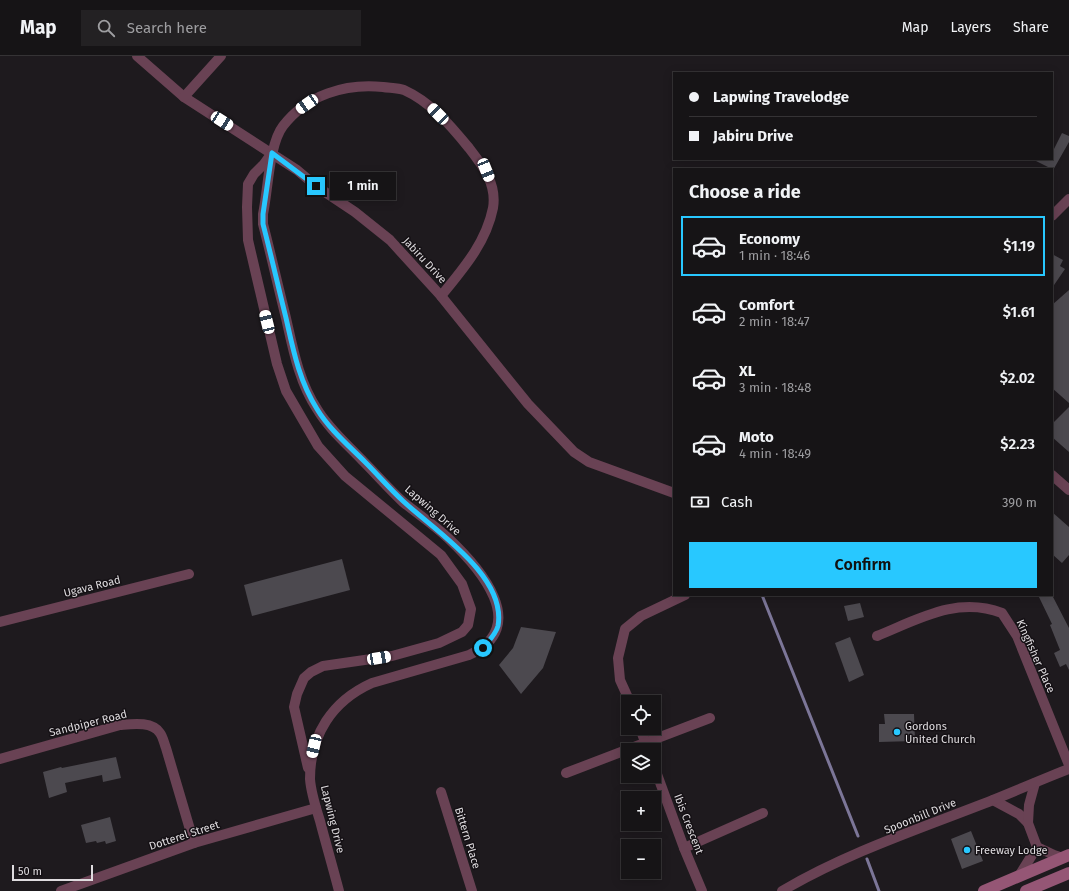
<!DOCTYPE html>
<meta charset="utf-8">
<style>
body{margin:0;font-family:"Fira Sans",sans-serif;background:#232123;color:#f1f3f6;height:100vh;display:flex;flex-direction:column;font-size:15px;white-space:nowrap}
*{box-sizing:border-box;margin:0}
p{font-size:13px;color:#9e9ea1}
.icon{flex:none;width:22px;height:22px;fill:none;stroke:currentColor;stroke-width:2;stroke-linecap:round;stroke-linejoin:round}
.map{position:relative;flex:1;overflow:hidden}
.side{position:absolute;left:673px;top:112px;width:380px;height:428px;display:flex;flex-direction:column;background:#161416;border-radius:0px;box-shadow:0 2px 10px #0003,0 0 0 1px #353335}
.side>*{flex:none}
.top-card{position:absolute;left:673px;top:16px;width:380px;height:88px;border-radius:0px;box-shadow:0 2px 10px #0003,0 0 0 1px #353335;display:grid;align-content:center;height:88px;padding:0 16px;background:#161416}
.fabs{position:absolute;left:621px;top:639px;display:grid;gap:8px}
.fabs a{display:grid;place-items:center;width:40px;height:40px;border-radius:0px;background:#161416;box-shadow:0 2px 10px #0003,0 0 0 1px #353335;font-size:20px}
.scale{position:absolute;left:12px;bottom:10px;width:81px;box-sizing:border-box;padding-left:4px;border:2px solid #dfdcdf;border-top:0;font-size:11px;line-height:14px;white-space:nowrap;color:#dfdcdf;-webkit-text-stroke:3px #151115;paint-order:stroke}
.end{position:absolute;width:18px;height:18px;margin:-9px;border:5px solid #28c8ff;background:#111;box-shadow:0 0 0 2px #111}
.from{border-radius:50%}
.bubble{position:absolute;height:28px;border-radius:0px;background:#161416;box-shadow:0 2px 10px #0003,0 0 0 1px #353335;font-size:13px;font-weight:600;line-height:28px;text-align:center}
.car{position:absolute;width:12px;height:24px;margin:-12px -6px;border-radius:5px;box-shadow:0 0 3px 1px #0007;background:linear-gradient(#fff 24%,#345 0 40%,#fff 0 76%,#345 0 86%,#fff 0)}
.top-card b{display:flex;align-items:center;gap:14px;height:38px;font-size:15px}
.top-card b+b{border-top:1px solid #353335}
.top-card i{width:10px;height:10px;background:#f1f3f6}
ul{padding:0;list-style:none}
li{display:flex;align-items:center;gap:12px;height:60px;margin:0 8px 6px;padding:0 8px;border:2px solid transparent;border-radius:0px}
li div{flex:1}
li b{display:block;font-size:15px}
li em{font-style:normal;font-weight:600}
li.active{border-color:#28c8ff}
li>.icon{width:36px;height:36px;stroke-width:1.5}
h2{padding:0 16px;font-size:18px;line-height:48px}
.pay{display:flex;align-items:center;gap:10px;height:44px;padding:0 16px;font-size:15px}
.pay p{margin-inline-start:auto}
.button{display:flex;gap:8px;margin-top:auto;padding:8px 16px}
.button a{flex:1;height:46px;border-radius:0px;background:#28c8ff;color:#111;font-size:16px;font-weight:600;line-height:46px;text-align:center}
header{display:flex;align-items:center;gap:24px;box-sizing:border-box;height:56px;padding:0 20px;background:#161416;border-bottom:1px solid #353335}
header strong{font-size:19px}
nav{display:flex;gap:22px;margin-inline-start:auto;font-size:14px}
.search{width:280px;height:36px;background:#232123;display:flex;align-items:center;gap:10px;box-sizing:border-box;padding:0 14px;border-radius:0px;color:#9e9ea1;font-size:15px}
.map>svg:first-child{display:block}
.lines{fill:none;stroke-linecap:round;stroke-linejoin:round}
.stream{stroke:#7c7698;stroke-width:3}
.building{fill:#4c494f}
.street{stroke:#694254;stroke-width:10}
.secondary{stroke:#955675;stroke-width:12}
.route{stroke:#28c8ff;stroke-width:5}
.poi-dot{fill:#28c8ff;stroke:#151115;stroke-width:1.5}
.labels{text-anchor:middle;stroke-width:3;stroke-linejoin:round;paint-order:stroke}
.street-label{font-size:11px;fill:#dfdcdf;stroke:#151115}
.poi-label{font-size:11px;fill:#dfdcdf;stroke:#151115;text-anchor:start}
</style>
<header>
<strong>Map</strong>
<div class="search"><svg class="icon" aria-label="search" viewBox="0 0 24 24"><circle cx="10" cy="10" r="6"/><path d="M15 15l6 6"/></svg>Search here</div>
<nav><a>Map</a><a>Layers</a><a>Share</a></nav>
</header>
<div class="map">
<svg width="1069" height="835" viewBox="0 0 1069 835">
<rect width="100%" height="100%" fill="#1e1a1e"/>
<g class="lines">
<g class="stream">
<polyline points="762,539 858,780"/>
<polyline points="867,803 879,835"/>
</g>
</g>
<g class="building">
<polygon points="1062,77 1069,80 1069,86 1052,116 1052,113 1032,103 1052,103 1052,97"/>
<polygon points="1052,198 1063,204 1060,210 1065,213 1052,232"/>
<polygon points="1069,234 1069,347 1052,332 1052,249"/>
<polygon points="1069,351 1069,396 1052,381 1052,368"/>
<polygon points="1052,456 1069,471 1069,499 1062,507 1052,498"/>
<polygon points="342,503 350,534 252,560 244,529"/>
<polygon points="1038,539 1052,539 1069,572 1069,614 1066,608 1060,611 1054,597 1060,594 1050,569 1052,568"/>
<polygon points="860,547 864,561 848,565 844,550"/>
<polygon points="521,571 556,576 543,612 521,638 499,609 513,592"/>
<polygon points="850,581 864,619 849,626 835,587"/>
<polygon points="884,658 914,658 915,685 879,686 879,668 885,668"/>
<polygon points="116,701 121,722 103,726 102,719 65,727 67,736 49,742 43,716 61,711 62,712"/>
<polygon points="110,761 116,785 106,788 105,785 97,787 96,785 86,787 81,769"/>
<polygon points="971,775 983,805 962,813 951,783"/>
</g>
<g class="lines">
<g class="street">
<polyline points="137,0 184,41 297,114 316,130 355,156 390,184 441,240 528,348 574,396 589,406 674,437"/>
<polyline points="184,41 221,0"/>
<polyline points="272,97 264,108 254,118 248,128 247,151 248,184 277,308 286,335 318,390 345,420 441,499 462,528 471,553 468,569 462,576 439,587 392,600 323,610 311,616 304,622 297,638 294,651 308,712"/>
<polyline points="1052,160 1069,143"/>
<polyline points="1052,419 1069,434"/>
<polyline points="0,566 189,518"/>
<path d="M877,580C919,563 957,540 1002,557L1017,580L1069,709"/>
<polyline points="630,646 620,624 618,602 625,573 641,560 685,539"/>
<polyline points="640,672 648,694"/>
<path d="M0,703L120,669C132,668 152,665 160,677C163,681 164,687 166,692L194,787"/>
<polyline points="654,710 684,792 702,835"/>
<polyline points="566,717 710,662"/>
<polyline points="441,736 472,835"/>
<polyline points="993,744 1019,758 1028,767"/>
<polyline points="1037,791 1054,799 1063,802"/>
<polyline points="684,792 763,757"/>
<polyline points="1019,820 1037,791 1028,767 1029,749 1035,727"/>
<polyline points="61,835 194,787 316,752"/>
<path d="M339,835C333,812 326,788 320,765C316,752 311,737 310,723C310,679 332,645 372,627L469,599C532,571 479,511 448,482C434,469 418,458 403,446C389,433 376,418 363,405C347,388 329,373 317,353C299,326 293,293 286,262C278,230 271,199 263,168V158C268,135 269,88 283,70C307,39 345,27 383,31C389,32 398,32 404,34C431,46 451,70 469,92C483,110 497,128 493,152C486,187 463,213 441,240"/>
<path d="M782,835C848,796 922,772 993,744C1018,734 1043,723 1069,713"/>
</g>
<g class="secondary">
<polyline points="984,835 1069,799"/>
<polyline points="1026,835 1069,817"/>
</g>
</g>
<g class="lines">
<path class="route" d="M316,130L272,97L263,158V168C271,199 278,230 286,262C293,293 299,325 317,353C329,373 348,389 365,406C378,419 390,433 403,445C434,474 507,520 498,570C496,578 488,586 483,592"/>
</g>
<g class="poi-dot">
<circle cx="897" cy="676" r="4"/>
<circle cx="967" cy="794" r="4"/>
</g>
<g class="labels">
<g class="street-label">
<text transform="translate(425 204) rotate(47)" y="4">Jabiru Drive</text>
<text transform="translate(433 454) rotate(41)" y="4">Lapwing Drive</text>
<text transform="translate(92 530) rotate(-14)" y="4">Ugava Road</text>
<text transform="translate(1036 600) rotate(66)" y="4">Kingfisher Place</text>
<text transform="translate(88 667) rotate(-14)" y="4">Sandpiper Road</text>
<text transform="translate(920 760) rotate(-22)" y="4">Spoonbill Drive</text>
<text transform="translate(333 763) rotate(76)" y="4">Lapwing Drive</text>
<text transform="translate(689 768) rotate(69)" y="4">Ibis Crescent</text>
<text transform="translate(184 779) rotate(-18)" y="4">Dotterel Street</text>
<text transform="translate(468 782) rotate(73)" y="4">Bittern Place</text>
</g>
<g class="poi-label">
<text x="905" y="674">Gordons<tspan x="905" dy="13">United Church</tspan></text>
<text x="975" y="798">Freeway Lodge</text>
</g>
</g>
</svg>
<div class="fabs">
<a><svg class="icon" aria-label="locate" viewBox="0 0 24 24"><circle cx="12" cy="12" r="6"/><path d="M12 2v4M12 18v4M2 12h4M18 12h4"/></svg></a>
<a><svg class="icon" aria-label="layers" viewBox="0 0 24 24"><path d="M12 4l9 5-9 5-9-5zM3 14l9 5 9-5"/></svg></a>
<a>+</a>
<a>−</a>
</div>
<div class="scale">50 m</div>
<i class="end from" style="left:483px;top:592px"></i>
<i class="end" style="left:316px;top:130px"></i>
<div class="bubble" style="left:330px;top:116px;width:66px">1 min</div>
<i class="car" style="left:307px;top:48px;rotate:236deg"></i>
<i class="car" style="left:438px;top:58px;rotate:315deg"></i>
<i class="car" style="left:222px;top:65px;rotate:123deg"></i>
<i class="car" style="left:486px;top:114px;rotate:158deg"></i>
<i class="car" style="left:267px;top:266px;rotate:346deg"></i>
<i class="car" style="left:379px;top:602px;rotate:80deg"></i>
<i class="car" style="left:314px;top:690px;rotate:193deg"></i>
<div class="top-card">
<b><i class="from"></i>Lapwing Travelodge</b>
<b><i></i>Jabiru Drive</b>
</div>
<section class="side">
<h2>Choose a ride</h2>
<ul>
<li class="active"><svg class="icon" aria-label="car" viewBox="0 0 24 24"><path d="M5 17H2v-5l4-1 3-4h7l3 4 3 1v5h-3M9 17h6M6 11h13"/><circle cx="7" cy="17" r="2"/><circle cx="17" cy="17" r="2"/></svg><div><b>Economy</b><p>1 min · 18:46</p></div><em>$1.19</em></li>
<li><svg class="icon" aria-label="car" viewBox="0 0 24 24"><path d="M5 17H2v-5l4-1 3-4h7l3 4 3 1v5h-3M9 17h6M6 11h13"/><circle cx="7" cy="17" r="2"/><circle cx="17" cy="17" r="2"/></svg><div><b>Comfort</b><p>2 min · 18:47</p></div><em>$1.61</em></li>
<li><svg class="icon" aria-label="car" viewBox="0 0 24 24"><path d="M5 17H2v-5l4-1 3-4h7l3 4 3 1v5h-3M9 17h6M6 11h13"/><circle cx="7" cy="17" r="2"/><circle cx="17" cy="17" r="2"/></svg><div><b>XL</b><p>3 min · 18:48</p></div><em>$2.02</em></li>
<li><svg class="icon" aria-label="car" viewBox="0 0 24 24"><path d="M5 17H2v-5l4-1 3-4h7l3 4 3 1v5h-3M9 17h6M6 11h13"/><circle cx="7" cy="17" r="2"/><circle cx="17" cy="17" r="2"/></svg><div><b>Moto</b><p>4 min · 18:49</p></div><em>$2.23</em></li>
</ul>
<div class="pay"><svg class="icon" aria-label="cash" viewBox="0 0 24 24"><path d="M3 7h18v10H3z"/><circle cx="12" cy="12" r="2"/></svg>Cash<p>390 m</p></div>
<div class="button"><a>Confirm</a></div>
</section>
</div>
